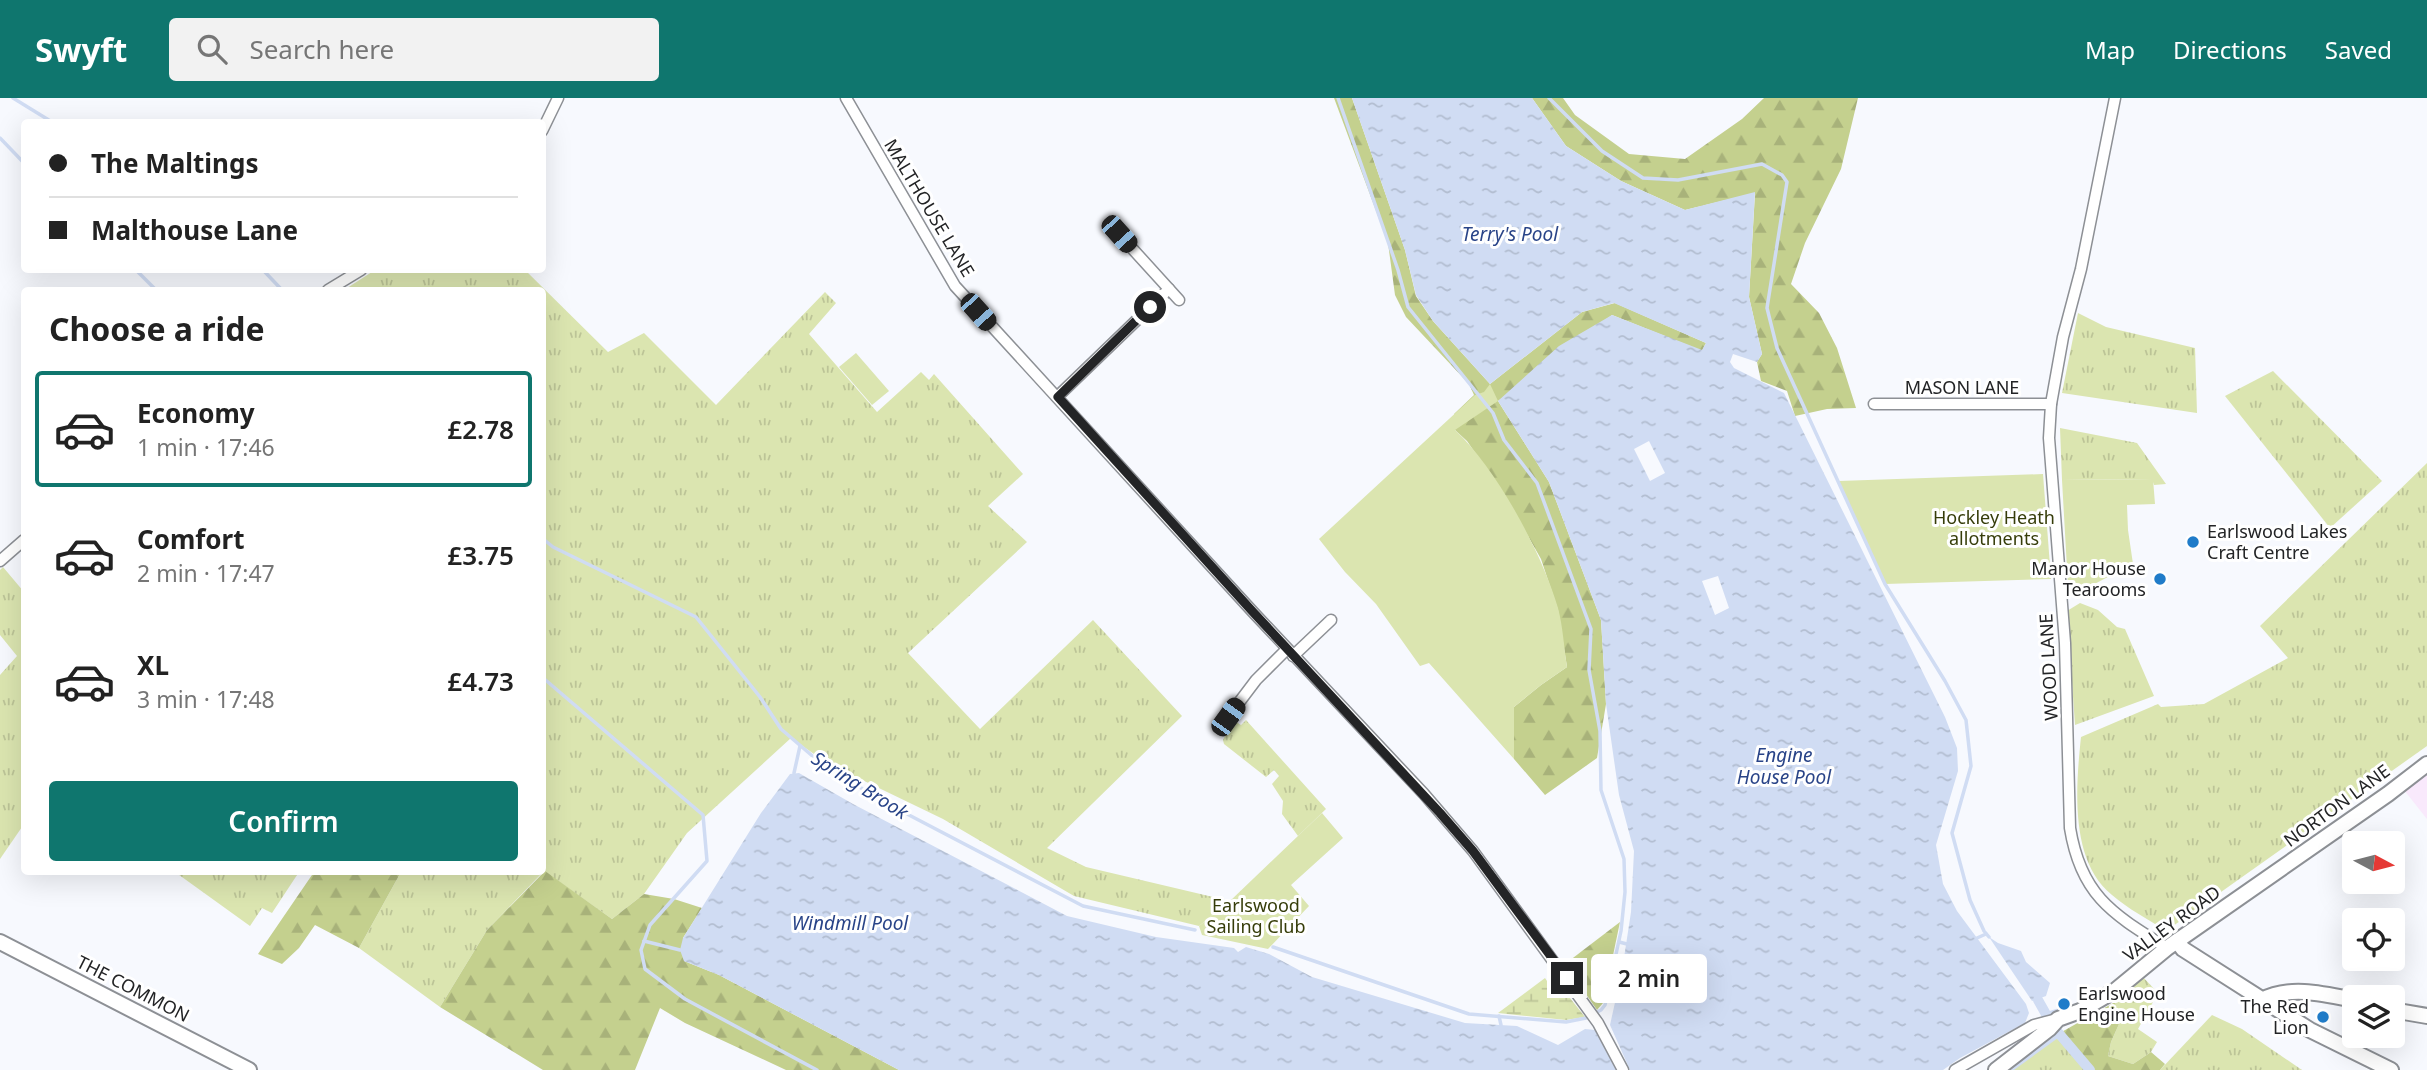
<!DOCTYPE html>
<meta charset="utf-8">
<style>
body{margin:0;font-family:"Noto Sans",sans-serif;background:#f2f2f2;color:#222;height:100vh;display:flex;flex-direction:column;font-size:26px;white-space:nowrap}
*{box-sizing:border-box;margin:0}
p{font-size:23px;color:#767676}
.icon{flex:none;width:38px;height:38px;fill:none;stroke:currentColor;stroke-width:2;stroke-linecap:round;stroke-linejoin:round}
.map{position:relative;flex:1;overflow:hidden}
.sheet{position:absolute;left:21px;top:189px;width:525px;height:588px;display:flex;flex-direction:column;background:#fff;border-radius:7px;box-shadow:0 7px 28px #0002}
.sheet>*{flex:none}
.hud{position:absolute;left:21px;top:21px;width:525px;height:154px;border-radius:7px;box-shadow:0 7px 28px #0002;display:grid;align-content:center;height:154px;padding:0 28px;background:#fff}
.needle{width:46px;rotate:97deg}
.fabs{position:absolute;left:2342px;top:733px;display:grid;gap:14px}
.fabs a{display:grid;place-items:center;width:63px;height:63px;border-radius:7px;background:#fff;box-shadow:0 7px 28px #0002;font-size:35px}
.end{position:absolute;width:32px;height:32px;margin:-16px;border:9px solid #232426;background:#fff;box-shadow:0 0 0 4px #fff}
.from{border-radius:50%}
.bubble{position:absolute;height:49px;border-radius:7px;background:#fff;box-shadow:0 7px 28px #0002;font-size:23px;font-weight:600;line-height:49px;text-align:center}
.car{position:absolute;width:21px;height:42px;margin:-21px -10px;border-radius:9px;box-shadow:0 0 5px 2px #0007;background:linear-gradient(#222 24%,#8ab4d8 0 40%,#222 0 76%,#8ab4d8 0 86%,#222 0)}
.hud b{display:flex;align-items:center;gap:24px;height:66px;font-size:26px}
.hud b+b{border-top:2px solid #e0e0e0}
.hud i{width:18px;height:18px;background:#222}
ul{padding:0;list-style:none}
li{display:flex;align-items:center;gap:21px;height:116px;margin:0 14px 10px;padding:0 14px;border:4px solid transparent;border-radius:7px}
li div{flex:1}
li b{display:block;font-size:26px}
li em{font-style:normal;font-weight:600}
li.selected{border-color:#0f766e}
li>.icon{width:63px;height:63px;stroke-width:1.5}
h2{padding:0 28px;font-size:32px;line-height:84px}
.cta{display:flex;gap:14px;margin-top:auto;padding:14px 28px}
.cta a{flex:1;height:80px;border-radius:7px;background:#0f766e;color:#fff;font-size:28px;font-weight:600;line-height:80px;text-align:center}
header{display:flex;align-items:center;gap:42px;box-sizing:border-box;height:98px;padding:0 35px;background:#0f766e;color:#fff}
header strong{font-size:33px}
nav{display:flex;gap:38px;margin-inline-start:auto;font-size:24px}
.search{width:490px;height:63px;background:#f2f2f2;display:flex;align-items:center;gap:18px;box-sizing:border-box;padding:0 24px;border-radius:7px;color:#767676;font-size:26px}
.map>svg:first-child{display:block}
.commercial{fill:#f9e9fc}
.grass{fill:url(#grass-tufts)}
.forest{fill:url(#forest-firs)}
.wetland{fill:url(#wetland-marsh)}
.green{fill:#dbe5b0}
.water{fill:url(#water-ripples);fill-rule:evenodd}
.lines{fill:none;stroke-linecap:round;stroke-linejoin:round}
.stream{stroke:#d0dcf3;stroke-width:3.5}
.canal{stroke:#d0dcf3;stroke-width:10}
.street-casing{stroke:#8d9095;stroke-width:13}
.secondary-casing{stroke:#8d9095;stroke-width:18}
.street{stroke:#fff;stroke-width:10}
.secondary{stroke:#fff;stroke-width:14}
.route{stroke:#232426;stroke-width:9}
.poi-dot{fill:#207cc9;stroke:#fff;stroke-width:2.5}
.labels{text-anchor:middle;stroke-width:6;stroke-linejoin:round;paint-order:stroke}
.street-label{font-size:18px;fill:#232426;stroke:#fff}
.park-label{font-size:18px;fill:#363d0a;stroke:#fff}
.poi-label{font-size:18px;fill:#232426;stroke:#fff;text-anchor:start}
.water-label{font-size:19px;font-style:italic;fill:#294488;stroke:#fff}
</style>
<header>
<strong>Swyft</strong>
<div class="search"><svg class="icon" aria-label="search" viewBox="0 0 24 24"><circle cx="10" cy="10" r="6"/><path d="M15 15l6 6"/></svg>Search here</div>
<nav><a>Map</a><a>Directions</a><a>Saved</a></nav>
</header>
<div class="map">
<svg width="2427" height="972" viewBox="0 0 2427 972">
<defs>
<pattern id="grass-tufts" width="24" height="20" patternUnits="userSpaceOnUse" patternTransform="scale(1.75)"><rect width="24" height="20" fill="#dbe5b0"/><path d="M3 7l-1-3M5 7V3M7 7l1-3M15 17l-1-3M17 17v-4M19 17l1-3" fill="none" stroke="#bcc497"/></pattern>
<pattern id="forest-firs" width="22" height="20" patternUnits="userSpaceOnUse" patternTransform="scale(1.75)"><rect width="22" height="20" fill="#c4d08e"/><path d="M5 1l3.5 6h-7zM16 11l3.5 6h-7z" fill="#a8b27a"/></pattern>
<pattern id="wetland-marsh" width="20" height="14" patternUnits="userSpaceOnUse" patternTransform="scale(1.75)"><rect width="20" height="14" fill="#dbe5b0"/><path d="M1 5h8M5 5V1M11 12h8M15 12V8" fill="none" stroke="#bcc497"/></pattern>
<pattern id="water-ripples" width="26" height="14" patternUnits="userSpaceOnUse" patternTransform="scale(1.75)"><rect width="26" height="14" fill="#d0dcf3"/><path d="M2 4q2-2 4 0t4 0M15 11q2-2 4 0t4 0" fill="none" stroke="#b2bdd0"/></pattern>
</defs>
<rect width="100%" height="100%" fill="#f7f9fe"/>
<polygon class="commercial" points="2427,675 2427,721 2404,692"/>
<g class="grass">
<polygon points="375,172 525,172 608,254 644,235 716,307 825,194 836,205 809,236 877,314 921,274 929,282 934,276 1023,376 988,408 1027,444 908,555 980,631 1093,522 1182,618 1047,750 1086,769 1230,803 1199,828 1074,798 943,721 827,665 791,640 687,735 644,796 612,821 544,773 487,832 440,909 359,850 401,774 542,774 542,192 344,192"/>
<polygon points="2078,215 2106,229 2195,250 2197,315 2062,295"/>
<polygon points="2273,273 2382,383 2330,430 2225,298"/>
<polygon points="2060,330 2137,345 2166,386 2154,387 2152,381 2062,382"/>
<path d="M2427,365V648L2166,833C2148,821 2128,811 2112,797C2069,763 2076,687 2081,639L2158,606L2161,609L2204,606L2288,560L2260,528Z"/>
<polygon points="3,469 24,494 24,730 22,729 0,761 0,577 17,558 0,537 0,472"/>
<polygon points="2080,505 2098,512 2117,529 2125,531 2154,598 2075,627 2067,513"/>
<polygon points="1233,622 1241,627 1246,622 1326,711 1298,738 1282,716 1283,703 1272,686 1279,678 1274,672 1266,679 1224,646 1223,642"/>
<polygon points="175,774 299,774 272,815 262,810 250,828"/>
<polygon points="2142,878 2158,895 2138,931 2157,944 2151,954 2133,966 2108,958 2111,944 2119,926 2115,904"/>
<polygon points="2212,917 2242,931 2302,972 2160,972"/>
<polygon points="2058,936 2090,972 2010,972"/>
</g>
<g class="forest">
<polygon points="1334,0 1352,0 1405,152 1416,198 1433,223 1490,286 1582,214 1615,205 1706,245 1702,253 1612,217 1498,303 1549,384 1601,522 1606,606 1597,660 1545,697 1514,661 1514,609 1541,587 1567,569 1558,512 1541,461 1507,401 1467,343 1455,332 1454,316 1474,297 1469,286 1406,219 1395,197 1388,145"/>
<polygon points="1532,0 1563,0 1575,17 1629,56 1685,61 1742,21 1764,0 1858,0 1841,71 1805,145 1791,186 1819,215 1837,250 1856,310 1827,311 1795,318 1787,293 1761,283 1757,264 1762,256 1749,199 1755,95 1685,112 1621,83 1566,48"/>
<polygon points="545,773 612,821 644,796 674,801 702,810 683,840 684,863 719,877 899,972 786,972 685,925 660,910 635,972 543,972 440,909 487,832"/>
<polygon points="314,774 401,774 359,850 315,827 299,850 282,866 258,856"/>
<polygon points="1620,824 1603,905 1597,912 1565,866"/>
<polygon points="2115,904 2119,926 2111,944 2108,958 2133,966 2151,954 2165,966 2160,972 2090,972 2058,936"/>
</g>
<polygon class="wetland" points="1545,880 1549,886 1555,881 1585,919 1566,922 1498,915"/>
<g class="green">
<polygon points="856,255 889,293 872,307 839,269"/>
<path d="M1490,286L1498,303L1455,332C1497,371 1542,455 1558,510C1563,529 1564,550 1567,569L1541,587L1514,609V661L1429,565L1420,568L1376,506L1345,474L1319,441L1475,297L1484,294Z"/>
<polygon points="2043,376 2051,481 1885,486 1839,383"/>
<polygon points="2153,381 2155,406 2127,407 2128,432 2133,466 2079,494 2068,488 2062,382"/>
<polygon points="1322,715 1343,740 1291,787 1309,808 1268,851 1202,837 1199,828 1230,803"/>
</g>
<g class="water">
<path d="M1352,0H1532L1566,48L1621,83L1685,112L1755,94L1749,199L1762,256L1757,264L1733,256L1730,264L1734,270L1784,295L1945,619L1957,650L1958,673L1936,747L1943,786L1957,813L2026,906L2029,915L2025,925L1960,960L1943,972H1630L1610,927L1622,873L1631,814L1634,753L1619,697L1606,606L1601,522L1549,384L1498,303L1559,248L1612,217L1702,252L1706,245L1614,205L1582,214L1490,286L1433,223L1416,197L1405,152ZM1649,343L1665,375L1650,383L1634,351ZM1718,478L1729,510L1715,517L1702,483Z"/>
<polygon points="799,675 853,706 1067,818 1156,839 1234,850 1238,854 1246,849 1269,856 1312,879 1465,925 1517,928 1558,947 1585,931 1595,932 1616,972 899,972 719,877 684,863 680,852 683,840 761,715 790,676"/>
<polygon points="1989,839 1998,845 2021,853 2026,864 2050,885 2046,898 2032,903"/>
</g>
<g class="lines">
<g class="stream">
<polyline points="13,0 52,24"/>
<polyline points="1549,0 1602,53 1643,80 1678,82 1762,66 1782,77 1787,84 1767,210 1777,250 1885,486 1945,583 1966,622 1971,668 1952,735 1970,802 1984,833 1989,839"/>
<polyline points="0,40 24,65"/>
<polyline points="136,172 156,192"/>
<polyline points="263,172 282,192"/>
<polyline points="542,440 553,449 696,519 760,599 781,631 823,667 886,705 1083,808 1195,832"/>
<polyline points="542,579 703,717 707,763 650,827 641,852 645,871 685,901 817,972"/>
<polyline points="794,675 800,648"/>
<polyline points="1977,840 1986,836"/>
<polyline points="644,843 680,852"/>
<polyline points="1619,844 1627,846"/>
<polyline points="1273,849 1469,916 1566,924 1586,920 1601,912 1605,907 1621,833 1625,794 1624,761 1601,692 1600,633 1589,572 1591,531 1537,385 1504,342 1493,315 1408,209 1398,172 1338,0"/>
<polyline points="2046,916 2059,912"/>
<polyline points="1499,918 1501,927"/>
<polyline points="2011,972 2059,937"/>
</g>
<g class="canal">
<polyline points="2038,902 2047,918"/>
<polyline points="2056,932 2090,972"/>
</g>
<g class="street-casing">
<g id="street">
<polyline points="846,0 955,188 1253,514 1424,696 1473,753 1598,925 1623,972"/>
<path d="M2115,0L2081,171L2063,239L2051,306L2049,340L2065,545L2070,730C2081,798 2113,816 2167,850"/>
<polyline points="542,33 558,0"/>
<polyline points="1119,136 1179,202"/>
<polyline points="328,192 361,172"/>
<polyline points="1057,299 1169,191"/>
<polyline points="1874,306 2051,306"/>
<polyline points="0,463 24,442"/>
<polyline points="1293,558 1331,522"/>
<polyline points="1228,619 1256,582 1287,551"/>
<polyline points="1955,972 2034,927 2057,921"/>
</g>
</g>
<g class="secondary-casing">
<g id="secondary">
<polyline points="2177,843 2183,851 2310,932 2391,972"/>
<polyline points="0,844 249,972"/>
<path d="M2262,902C2289,887 2325,896 2354,902"/>
<polyline points="2392,912 2427,918"/>
<polyline points="1996,972 2049,931 2058,921 2080,913 2116,892 2167,850 2388,696 2427,666"/>
</g>
</g>
<use href="#street" class="street"/>
<use href="#secondary" class="secondary"/>
</g>
<g class="lines">
<polyline class="route" points="1150,209 1058,299 1253,514 1440,715 1473,753 1567,880"/>
</g>
<g class="poi-dot">
<circle cx="2193" cy="444" r="7"/>
<circle cx="2160" cy="481" r="7"/>
<circle cx="2064" cy="906" r="7"/>
<circle cx="2323" cy="919" r="7"/>
</g>
<g class="labels">
<g class="street-label">
<text transform="translate(929 110) rotate(59)" y="6">MALTHOUSE LANE</text>
<text x="1962" y="296">MASON LANE</text>
<text transform="translate(2049 569) rotate(-93)" y="6">WOOD LANE</text>
<text transform="translate(2337 708) rotate(-36)" y="6">NORTON LANE</text>
<text transform="translate(2172 826) rotate(-36)" y="6">VALLEY ROAD</text>
<text transform="translate(133 891) rotate(27)" y="6">THE COMMON</text>
</g>
<g class="park-label">
<text x="1994" y="426">Hockley Heath<tspan x="1994" dy="21">allotments</tspan></text>
<text x="1256" y="814">Earlswood<tspan x="1256" dy="21">Sailing Club</tspan></text>
</g>
<g class="poi-label">
<text x="2207" y="440">Earlswood Lakes<tspan x="2207" dy="21">Craft Centre</tspan></text>
<text x="2146" y="477" text-anchor="end">Manor House<tspan x="2146" dy="21">Tearooms</tspan></text>
<text x="2078" y="902">Earlswood<tspan x="2078" dy="21">Engine House</tspan></text>
<text x="2309" y="915" text-anchor="end">The Red<tspan x="2309" dy="21">Lion</tspan></text>
</g>
<g class="water-label">
<text x="1510" y="143">Terry's Pool</text>
<text x="1784" y="664">Engine<tspan x="1784" dy="22">House Pool</tspan></text>
<text transform="translate(860 687) rotate(32)" y="7">Spring Brook</text>
<text x="850" y="832">Windmill Pool</text>
</g>
</g>
</svg>
<div class="fabs">
<a><svg class="needle" viewBox="-14 -14 28 28"><path d="M0-13l5 13h-10z" fill="#e53935"/><path d="M0 13l5-13h-10z" fill="#767676"/></svg></a>
<a><svg class="icon" aria-label="locate" viewBox="0 0 24 24"><circle cx="12" cy="12" r="6"/><path d="M12 2v4M12 18v4M2 12h4M18 12h4"/></svg></a>
<a><svg class="icon" aria-label="layers" viewBox="0 0 24 24"><path d="M12 4l9 5-9 5-9-5zM3 14l9 5 9-5"/></svg></a>
</div>
<i class="end from" style="left:1150px;top:209px"></i>
<i class="end" style="left:1567px;top:880px"></i>
<div class="bubble" style="left:1591px;top:856px;width:116px">2 min</div>
<i class="car" style="left:1119px;top:136px;rotate:138deg"></i>
<i class="car" style="left:978px;top:214px;rotate:138deg"></i>
<i class="car" style="left:1228px;top:619px;rotate:36deg"></i>
<div class="hud">
<b><i class="from"></i>The Maltings</b>
<b><i></i>Malthouse Lane</b>
</div>
<section class="sheet">
<h2>Choose a ride</h2>
<ul>
<li class="selected"><svg class="icon" aria-label="car" viewBox="0 0 24 24"><path d="M5 17H2v-5l4-1 3-4h7l3 4 3 1v5h-3M9 17h6M6 11h13"/><circle cx="7" cy="17" r="2"/><circle cx="17" cy="17" r="2"/></svg><div><b>Economy</b><p>1 min · 17:46</p></div><em>£2.78</em></li>
<li><svg class="icon" aria-label="car" viewBox="0 0 24 24"><path d="M5 17H2v-5l4-1 3-4h7l3 4 3 1v5h-3M9 17h6M6 11h13"/><circle cx="7" cy="17" r="2"/><circle cx="17" cy="17" r="2"/></svg><div><b>Comfort</b><p>2 min · 17:47</p></div><em>£3.75</em></li>
<li><svg class="icon" aria-label="car" viewBox="0 0 24 24"><path d="M5 17H2v-5l4-1 3-4h7l3 4 3 1v5h-3M9 17h6M6 11h13"/><circle cx="7" cy="17" r="2"/><circle cx="17" cy="17" r="2"/></svg><div><b>XL</b><p>3 min · 17:48</p></div><em>£4.73</em></li>
</ul>
<div class="cta"><a>Confirm</a></div>
</section>
</div>
